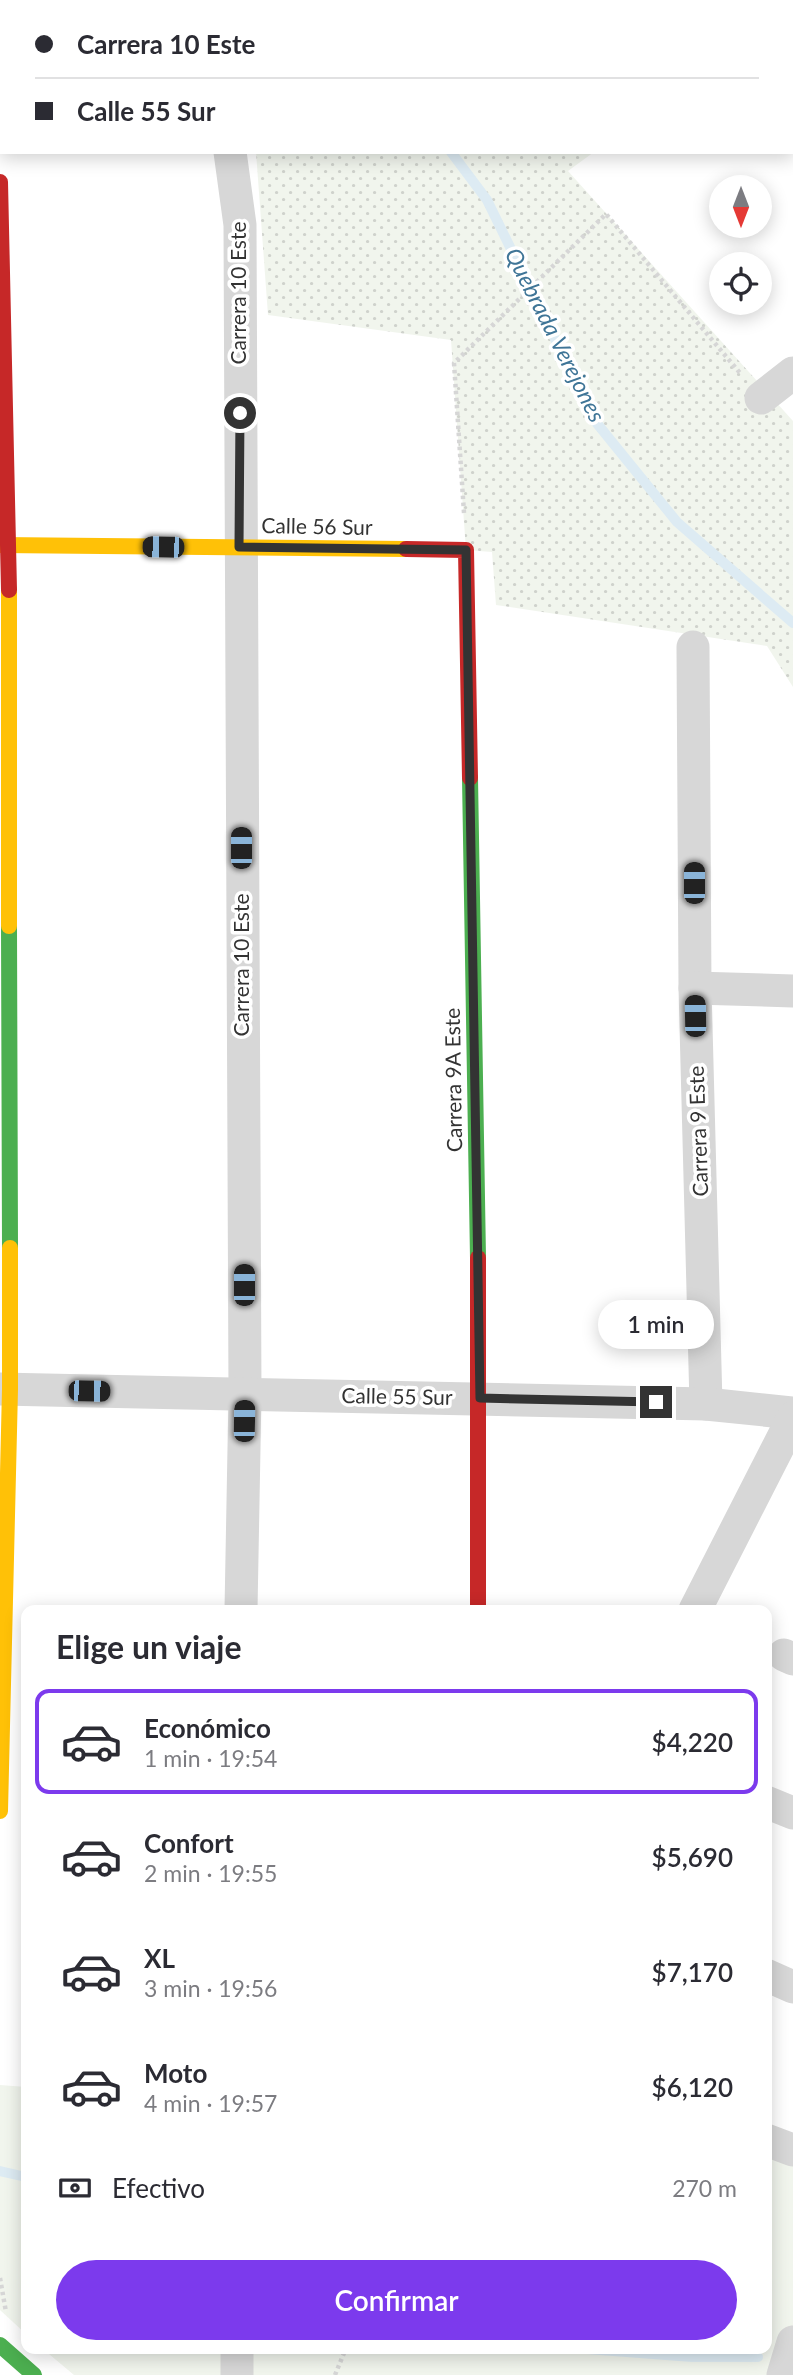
<!DOCTYPE html>
<html lang="es">
<meta charset="utf-8">
<style>
body{margin:0;font-family:Lato,sans-serif;background:#f7f7f7;color:#2b2b33;height:100vh;display:flex;flex-direction:column;font-size:26px;white-space:nowrap}
*{box-sizing:border-box;margin:0}
p{font-size:23px;color:#7c7c81}
.icon{flex:none;width:38px;height:38px;fill:none;stroke:currentColor;stroke-width:2;stroke-linecap:round;stroke-linejoin:round}
.map{position:relative;flex:1;overflow:hidden}
.details{position:absolute;left:21px;top:1605px;width:751px;height:749px;display:flex;flex-direction:column;background:#fff;border-radius:14px;box-shadow:0 4px 18px #0003}
.details>*{flex:none}
.hud{position:absolute;left:0px;top:0px;width:794px;height:154px;box-shadow:0 4px 18px #0003;display:grid;align-content:center;height:154px;padding:0 35px;background:#fff}
.needle{width:46px;rotate:180deg}
.fabs{position:absolute;left:709px;top:175px;display:grid;gap:14px}
.fabs a{display:grid;place-items:center;width:63px;height:63px;border-radius:50%;background:#fff;box-shadow:0 4px 18px #0003;font-size:35px}
.end{position:absolute;width:32px;height:32px;margin:-16px;border:9px solid #333;background:#fff;box-shadow:0 0 0 4px #fff}
.from{border-radius:50%}
.bubble{position:absolute;height:49px;border-radius:24px;background:#fff;box-shadow:0 4px 18px #0003;font-size:23px;font-weight:600;line-height:49px;text-align:center}
.car{position:absolute;width:21px;height:42px;margin:-21px -10px;border-radius:9px;box-shadow:0 0 5px 2px #0007;background:linear-gradient(#222 24%,#8ab4d8 0 40%,#222 0 76%,#8ab4d8 0 86%,#222 0)}
.hud b{display:flex;align-items:center;gap:24px;height:66px;font-size:26px}
.hud b+b{border-top:2px solid #e1e1e2}
.hud i{width:18px;height:18px;background:#2b2b33}
ul{padding:0;list-style:none}
li{display:flex;align-items:center;gap:21px;height:105px;margin:0 14px 10px;padding:0 21px;border:4px solid transparent;border-radius:14px}
li div{flex:1}
li b{display:block;font-size:26px}
li em{font-style:normal;font-weight:600}
li.on{border-color:#7c3aed}
li>.icon{width:63px;height:63px;stroke-width:1.5}
h2{padding:0 35px;font-size:32px;line-height:84px}
.pay{display:flex;align-items:center;gap:18px;height:77px;padding:0 35px;font-size:26px}
.pay p{margin-inline-start:auto}
.primary-button{display:flex;gap:14px;margin-top:auto;padding:14px 35px}
.primary-button a{flex:1;height:80px;border-radius:42px;background:#7c3aed;color:#fff;font-size:28px;font-weight:600;line-height:80px;text-align:center}
.map>svg:first-child{display:block}
.grass{fill:url(#grass-dots)}
.park{fill:#f1f5ed}
.lines{fill:none;stroke-linecap:round;stroke-linejoin:round}
.stream{stroke:#ddebf3;stroke-width:10}
.path{stroke:#d6d6d6;stroke-width:4.5;stroke-dasharray:3.5 3.5;stroke-linecap:butt}
.street{stroke:#d7d7d7;stroke-width:33}
.fast{stroke:#4caf50;stroke-width:16}
.slow{stroke:#ffc107;stroke-width:16}
.jam{stroke:#c62828;stroke-width:16}
.route{stroke:#333;stroke-width:9}
.labels{text-anchor:middle;stroke-width:7;stroke-linejoin:round;paint-order:stroke}
.street-label{font-size:21px;fill:#333;stroke:#fff}
.water-label{font-size:23px;font-style:italic;fill:#3f7597;stroke:#fff}
</style>
<div class="map">
<svg width="793" height="2375" viewBox="0 0 793 2375">
<defs>
<pattern id="grass-dots" width="8" height="8" patternUnits="userSpaceOnUse" patternTransform="scale(1.75)"><rect width="8" height="8" fill="#f1f5ed"/><path d="M2 2h.1M6 6h.1" fill="none" stroke="#cfd2cc" stroke-width="1.8" stroke-linecap="round"/></pattern>
</defs>
<rect width="100%" height="100%" fill="#fff"/>
<g class="grass">
<polygon points="0,0 522,0 524,2 2,2 0,5"/>
<polygon points="256,152 594,152 568,171 793,421 793,687 767,646 496,605 492,552 466,550 451,340 268,315"/>
</g>
<g class="park">
<polygon points="0,2085 26,2087 26,2334 0,2310"/>
<polygon points="767,2156 793,2166 793,2375 74,2375 43,2349 766,2348"/>
</g>
<g class="lines">
<g class="stream">
<polyline points="344,0 346,2"/>
<polyline points="451,152 487,200 595,421 677,522 793,623"/>
<polyline points="0,2171 26,2177"/>
<polyline points="574,2348 692,2357 758,2357"/>
</g>
<g class="path">
<polyline points="208,0 209,2"/>
<polyline points="679,0 681,2"/>
<polyline points="464,513 454,363 606,214 740,373"/>
<polyline points="0,2278 6,2312"/>
<polyline points="335,2375 346,2348"/>
</g>
<g class="street">
<polyline points="230,152 240,225 245,1394 241,1610"/>
<polyline points="761,398 793,373"/>
<polyline points="693,647 695,988 706,1404"/>
<polyline points="695,988 793,991"/>
<polyline points="0,1389 706,1404 793,1413"/>
<polyline points="695,1610 793,1418"/>
<polyline points="784,1655 793,1659"/>
<polyline points="766,1802 793,1813"/>
<polyline points="766,1975 793,1987"/>
<polyline points="766,2140 793,2150"/>
<polyline points="237,2348 237,2375"/>
<polyline points="783,2375 793,2342"/>
</g>
<g class="fast">
<polyline points="470,778 478,1258"/>
<polyline points="9,926 10,1248"/>
<polyline points="0,2345 34,2375"/>
</g>
<g class="slow">
<polyline points="0,545 406,549"/>
<polyline points="9,590 9,926"/>
<polyline points="0,1811 10,1389 10,1248"/>
</g>
<g class="jam">
<polyline points="0,182 9,590"/>
<polyline points="406,549 466,550 470,778"/>
<polyline points="478,1258 478,1610"/>
</g>
</g>
<g class="lines">
<polyline class="route" points="240,413 239,547 466,550 480,1398 656,1402"/>
</g>
<g class="labels">
<g class="street-label">
<text transform="translate(239 293) rotate(-90)" y="7">Carrera 10 Este</text>
<text transform="translate(317 527) rotate(1)" y="7">Calle 56 Sur</text>
<text transform="translate(242 965) rotate(-90)" y="7">Carrera 10 Este</text>
<text transform="translate(454 1080) rotate(-91)" y="7">Carrera 9A Este</text>
<text transform="translate(699 1131) rotate(-92)" y="7">Carrera 9 Este</text>
<text transform="translate(397 1397) rotate(1)" y="7">Calle 55 Sur</text>
</g>
<g class="water-label">
<text transform="translate(555 335) rotate(63)" y="8">Quebrada Verejones</text>
</g>
</g>
</svg>
<div class="fabs">
<a><svg class="needle" viewBox="-14 -14 28 28"><path d="M0-13l5 13h-10z" fill="#e53935"/><path d="M0 13l5-13h-10z" fill="#7c7c81"/></svg></a>
<a><svg class="icon" aria-label="locate" viewBox="0 0 24 24"><circle cx="12" cy="12" r="6"/><path d="M12 2v4M12 18v4M2 12h4M18 12h4"/></svg></a>
</div>
<i class="end from" style="left:240px;top:413px"></i>
<i class="end" style="left:656px;top:1402px"></i>
<div class="bubble" style="left:598px;top:1300px;width:116px">1 min</div>
<i class="car" style="left:163px;top:547px;rotate:271deg"></i>
<i class="car" style="left:241px;top:848px;rotate:0deg"></i>
<i class="car" style="left:694px;top:883px;rotate:0deg"></i>
<i class="car" style="left:695px;top:1016px;rotate:359deg"></i>
<i class="car" style="left:244px;top:1285px;rotate:0deg"></i>
<i class="car" style="left:89px;top:1391px;rotate:91deg"></i>
<i class="car" style="left:244px;top:1421px;rotate:1deg"></i>
<div class="hud">
<b><i class="from"></i>Carrera 10 Este</b>
<b><i></i>Calle 55 Sur</b>
</div>
<section class="details">
<h2>Elige un viaje</h2>
<ul>
<li class="on"><svg class="icon" aria-label="car" viewBox="0 0 24 24"><path d="M5 17H2v-5l4-1 3-4h7l3 4 3 1v5h-3M9 17h6M6 11h13"/><circle cx="7" cy="17" r="2"/><circle cx="17" cy="17" r="2"/></svg><div><b>Económico</b><p>1 min · 19:54</p></div><em>$4,220</em></li>
<li><svg class="icon" aria-label="car" viewBox="0 0 24 24"><path d="M5 17H2v-5l4-1 3-4h7l3 4 3 1v5h-3M9 17h6M6 11h13"/><circle cx="7" cy="17" r="2"/><circle cx="17" cy="17" r="2"/></svg><div><b>Confort</b><p>2 min · 19:55</p></div><em>$5,690</em></li>
<li><svg class="icon" aria-label="car" viewBox="0 0 24 24"><path d="M5 17H2v-5l4-1 3-4h7l3 4 3 1v5h-3M9 17h6M6 11h13"/><circle cx="7" cy="17" r="2"/><circle cx="17" cy="17" r="2"/></svg><div><b>XL</b><p>3 min · 19:56</p></div><em>$7,170</em></li>
<li><svg class="icon" aria-label="car" viewBox="0 0 24 24"><path d="M5 17H2v-5l4-1 3-4h7l3 4 3 1v5h-3M9 17h6M6 11h13"/><circle cx="7" cy="17" r="2"/><circle cx="17" cy="17" r="2"/></svg><div><b>Moto</b><p>4 min · 19:57</p></div><em>$6,120</em></li>
</ul>
<div class="pay"><svg class="icon" aria-label="cash" viewBox="0 0 24 24"><path d="M3 7h18v10H3z"/><circle cx="12" cy="12" r="2"/></svg>Efectivo<p>270 m</p></div>
<div class="primary-button"><a>Confirmar</a></div>
</section>
</div>
